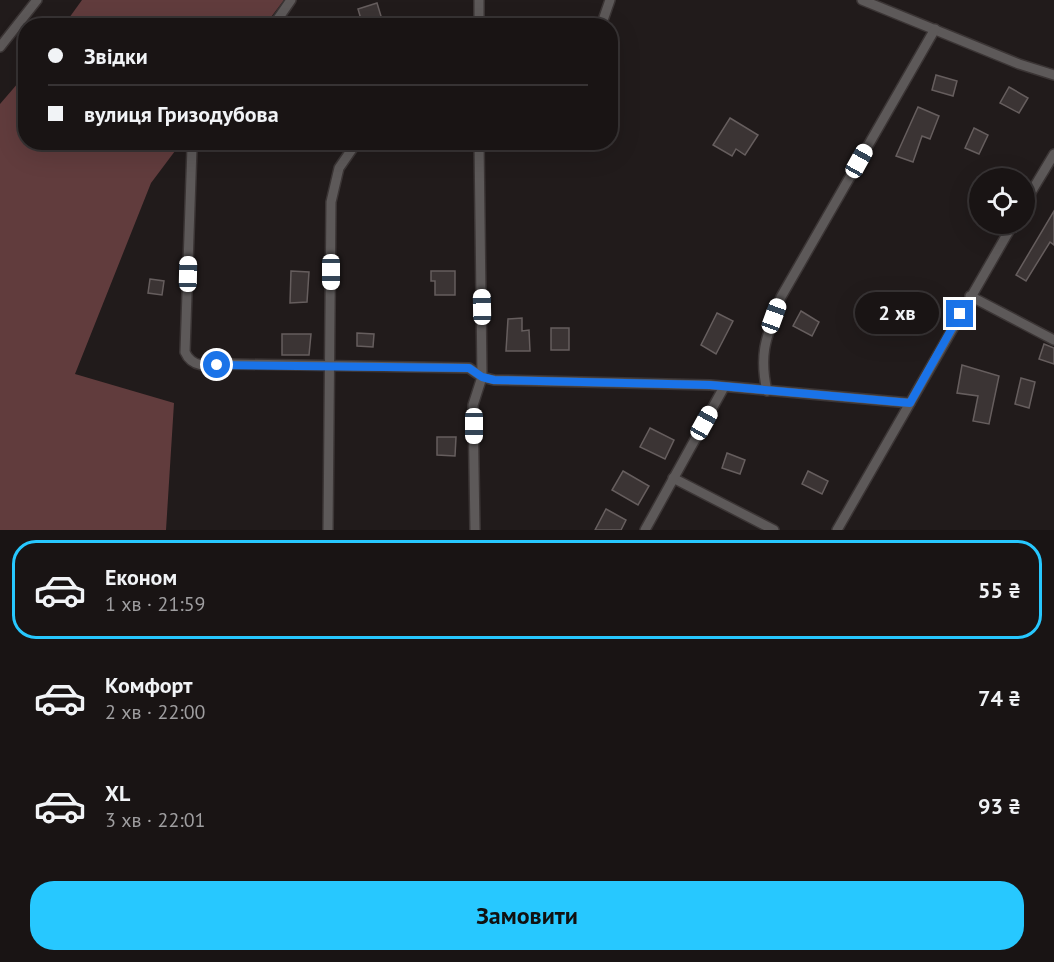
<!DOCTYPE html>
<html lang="uk">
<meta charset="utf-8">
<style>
body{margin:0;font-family:"PT Sans",sans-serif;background:#221d1d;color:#f1f3f6;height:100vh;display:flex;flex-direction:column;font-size:22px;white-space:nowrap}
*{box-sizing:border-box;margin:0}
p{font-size:20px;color:#9f9ea0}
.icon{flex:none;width:33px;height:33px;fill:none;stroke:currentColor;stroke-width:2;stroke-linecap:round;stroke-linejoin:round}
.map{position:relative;height:530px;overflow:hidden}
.side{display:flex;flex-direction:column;background:#191414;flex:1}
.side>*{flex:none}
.banner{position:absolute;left:18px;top:18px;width:600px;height:132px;border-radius:24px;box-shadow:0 6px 24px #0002,0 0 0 2px #373334;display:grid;align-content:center;height:132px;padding:0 30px;background:#191414}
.tools{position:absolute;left:969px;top:168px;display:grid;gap:12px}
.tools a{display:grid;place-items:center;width:66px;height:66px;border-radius:50%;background:#191414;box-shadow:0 6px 24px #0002,0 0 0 2px #373334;font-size:30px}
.end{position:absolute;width:27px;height:27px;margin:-14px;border:8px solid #1a73e8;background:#fff;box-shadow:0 0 0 3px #fff}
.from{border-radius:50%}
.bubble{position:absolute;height:42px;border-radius:21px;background:#191414;box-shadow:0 6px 24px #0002,0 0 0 2px #373334;font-size:20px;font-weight:600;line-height:42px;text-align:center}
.car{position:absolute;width:18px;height:36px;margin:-18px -9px;border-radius:8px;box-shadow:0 0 4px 2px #0007;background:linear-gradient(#fff 24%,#345 0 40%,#fff 0 76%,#345 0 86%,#fff 0)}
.banner b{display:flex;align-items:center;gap:21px;height:57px;font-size:22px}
.banner b+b{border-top:2px solid #373334}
.banner i{width:15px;height:15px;background:#f1f3f6}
ul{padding:10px 0 0;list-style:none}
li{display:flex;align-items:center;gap:18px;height:99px;margin:0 12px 9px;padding:0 18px;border:3px solid transparent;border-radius:24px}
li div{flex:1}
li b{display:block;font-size:22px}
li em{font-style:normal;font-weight:600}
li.selected{border-color:#27c8ff}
li>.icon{width:54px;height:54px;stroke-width:1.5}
.primary-button{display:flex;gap:12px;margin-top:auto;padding:12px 30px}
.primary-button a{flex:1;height:69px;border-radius:24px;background:#27c8ff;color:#111;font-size:24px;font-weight:600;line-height:69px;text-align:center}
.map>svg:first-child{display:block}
.forest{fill:#613c3d}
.building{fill:#3b3434;stroke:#665e5e;stroke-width:1.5}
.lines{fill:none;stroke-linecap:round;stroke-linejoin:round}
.street-casing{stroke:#3b3535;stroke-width:12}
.street{stroke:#5d5959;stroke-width:9}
.route{stroke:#1a73e8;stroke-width:8}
</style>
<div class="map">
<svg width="1054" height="530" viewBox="0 0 1054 530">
<rect width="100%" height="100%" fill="#211b1b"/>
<g class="forest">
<polygon points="82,0 284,0 265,25 64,25"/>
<polygon points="25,75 26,142 181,143 151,183 75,374 174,403 166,530 0,530 0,104"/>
</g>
<g class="building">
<polygon points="377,3 384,26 363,26 358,9"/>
<polygon points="936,75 957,81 953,96 932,90"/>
<polygon points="1009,87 1028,98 1019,113 1000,103"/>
<polygon points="918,107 939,116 930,139 922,136 913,162 896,156"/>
<polygon points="730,118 758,135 745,155 736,149 732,156 713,145"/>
<polygon points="974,128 988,135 979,154 965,148"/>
<polygon points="1054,211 1054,245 1050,242 1026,281 1016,275"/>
<polygon points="291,271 309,272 307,302 290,303"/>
<polygon points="431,271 455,271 455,295 435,295 435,281 431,281"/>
<polygon points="150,279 164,281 162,295 148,293"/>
<polygon points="801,311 819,322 812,336 793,326"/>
<polygon points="717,313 733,321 716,354 701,345"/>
<polygon points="522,318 522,331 529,330 530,351 506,351 508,319"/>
<rect x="551" y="328" width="18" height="22"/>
<polygon points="357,333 374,334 373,347 357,346"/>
<polygon points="282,334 311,334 309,355 282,355"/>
<polygon points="1044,344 1054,348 1054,364 1039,359"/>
<polygon points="962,365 999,376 989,424 973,421 978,396 957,393"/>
<polygon points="1021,378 1035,382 1029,408 1015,404"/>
<polygon points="650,428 674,440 665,459 640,447"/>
<polygon points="437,437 456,437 455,456 437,455"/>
<polygon points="727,453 745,460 740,474 722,468"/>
<polygon points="623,471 649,486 638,505 612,490"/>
<polygon points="808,471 828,481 822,494 802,484"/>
<polygon points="606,509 626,520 621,530 595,530"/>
</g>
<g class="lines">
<g class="street-casing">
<g id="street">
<polyline points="479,0 479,26"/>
<polyline points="862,0 1019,64 1054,75"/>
<polyline points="273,26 291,0"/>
<polyline points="601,26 610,0"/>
<polyline points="0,47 37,0"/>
<path d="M195,142L192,147L185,352C193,371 215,365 232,364L469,368L482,377L494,380L710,385L910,403"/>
<polyline points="1024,204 1054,154"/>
<polyline points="970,296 1054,340"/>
<path d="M767,391C758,351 768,334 781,297L935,29"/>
<polyline points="673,478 774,530"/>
<polyline points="328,530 331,202 339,168 357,142"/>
<polyline points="475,530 473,405 482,377 479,142"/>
<polyline points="645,530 724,387"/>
<polyline points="837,530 1013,224"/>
</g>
</g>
<use href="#street" class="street"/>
</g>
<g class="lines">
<polyline class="route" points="217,365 469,368 482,377 494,380 710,385 910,403 960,314"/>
</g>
</svg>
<div class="tools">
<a><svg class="icon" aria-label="locate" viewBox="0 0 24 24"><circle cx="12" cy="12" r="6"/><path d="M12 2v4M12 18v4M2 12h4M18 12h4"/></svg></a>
</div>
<i class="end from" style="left:217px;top:365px"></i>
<i class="end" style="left:960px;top:314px"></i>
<div class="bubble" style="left:855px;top:292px;width:84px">2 хв</div>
<i class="car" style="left:859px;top:161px;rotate:29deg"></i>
<i class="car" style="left:331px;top:272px;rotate:180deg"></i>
<i class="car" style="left:188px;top:274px;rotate:1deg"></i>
<i class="car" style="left:482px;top:307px;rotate:359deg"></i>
<i class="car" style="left:774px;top:316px;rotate:20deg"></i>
<i class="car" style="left:704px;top:423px;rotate:29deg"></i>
<i class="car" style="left:474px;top:426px;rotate:180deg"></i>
<div class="banner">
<b><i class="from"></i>Звідки</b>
<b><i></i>вулиця Гризодубова</b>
</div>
</div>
<section class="side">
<ul>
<li class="selected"><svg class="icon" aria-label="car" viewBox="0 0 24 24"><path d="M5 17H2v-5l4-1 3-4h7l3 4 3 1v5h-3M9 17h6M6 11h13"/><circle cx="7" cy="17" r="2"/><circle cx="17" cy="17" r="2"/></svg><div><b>Економ</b><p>1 хв · 21:59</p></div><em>55 ₴</em></li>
<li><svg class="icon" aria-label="car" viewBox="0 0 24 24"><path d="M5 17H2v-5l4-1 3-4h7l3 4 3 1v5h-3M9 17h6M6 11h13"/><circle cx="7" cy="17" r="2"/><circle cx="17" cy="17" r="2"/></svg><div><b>Комфорт</b><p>2 хв · 22:00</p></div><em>74 ₴</em></li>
<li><svg class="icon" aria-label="car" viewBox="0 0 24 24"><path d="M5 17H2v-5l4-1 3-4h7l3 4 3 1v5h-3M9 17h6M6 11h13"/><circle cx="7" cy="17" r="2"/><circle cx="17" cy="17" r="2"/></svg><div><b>XL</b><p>3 хв · 22:01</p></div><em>93 ₴</em></li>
</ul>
<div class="primary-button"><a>Замовити</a></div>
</section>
